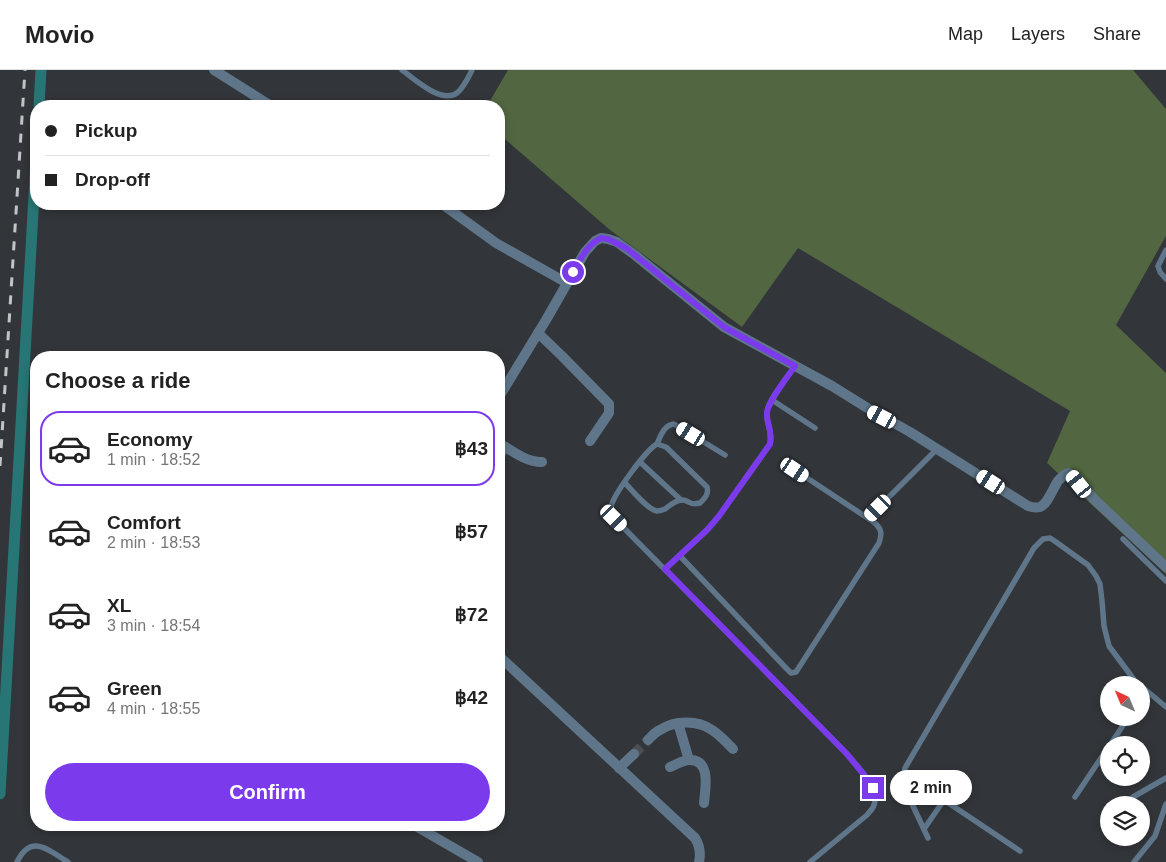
<!DOCTYPE html>
<meta charset="utf-8">
<style>
body{margin:0;font-family:Arial,sans-serif;background:#f2f2f2;color:#222;height:100vh;display:flex;flex-direction:column;font-size:19px;white-space:nowrap}
*{box-sizing:border-box;margin:0}
p{font-size:16px;color:#767676}
.icon{flex:none;width:28px;height:28px;fill:none;stroke:currentColor;stroke-width:2;stroke-linecap:round;stroke-linejoin:round}
.map{position:relative;flex:1;overflow:hidden}
.side{position:absolute;left:30px;top:281px;width:475px;height:480px;display:flex;flex-direction:column;background:#fff;border-radius:20px;box-shadow:0 2px 8px #0003}
.side>*{flex:none}
.hud{position:absolute;left:30px;top:30px;width:475px;height:110px;border-radius:20px;box-shadow:0 2px 8px #0003;display:grid;align-content:center;height:110px;padding:0 15px;background:#fff}
.needle{width:32px;rotate:316deg}
.controls{position:absolute;left:1100px;top:606px;display:grid;gap:10px}
.controls a{display:grid;place-items:center;width:50px;height:50px;border-radius:50%;background:#fff;box-shadow:0 2px 8px #0003;font-size:25px}
.end{position:absolute;width:22px;height:22px;margin:-11px;border:6px solid #7c3aed;background:#fff;box-shadow:0 0 0 2px #fff}
.from{border-radius:50%}
.bubble{position:absolute;height:35px;border-radius:18px;background:#fff;box-shadow:0 2px 8px #0003;font-size:16px;font-weight:700;line-height:35px;text-align:center}
.car{position:absolute;width:15px;height:30px;margin:-15px -8px;border-radius:6px;box-shadow:0 0 4px 1px #0007;background:linear-gradient(#fff 24%,#345 0 40%,#fff 0 76%,#345 0 86%,#fff 0)}
.hud b{display:flex;align-items:center;gap:18px;height:48px;font-size:19px}
.hud b+b{border-top:1px solid #e0e0e0}
.hud i{width:12px;height:12px;background:#222}
ul{padding:0;list-style:none}
li{display:flex;align-items:center;gap:15px;height:75px;margin:0 10px 8px;padding:0 5px;border:2px solid transparent;border-radius:20px}
li div{flex:1}
li b{display:block;font-size:19px}
li em{font-style:normal;font-weight:700}
li.active{border-color:#7c3aed}
li>.icon{width:45px;height:45px;stroke-width:1.5}
h2{padding:0 15px;font-size:22px;line-height:60px}
.cta{display:flex;gap:10px;margin-top:auto;padding:10px 15px}
.cta a{flex:1;height:58px;border-radius:30px;background:#7c3aed;color:#fff;font-size:20px;font-weight:700;line-height:58px;text-align:center}
header{display:flex;align-items:center;gap:30px;box-sizing:border-box;height:70px;padding:0 25px;background:#fff;border-bottom:1px solid #e0e0e0}
header strong{font-size:24px}
nav{display:flex;gap:28px;margin-inline-start:auto;font-size:18px}
.map>svg:first-child{display:block}
.green{fill:#526641}
.lines{fill:none;stroke-linecap:round;stroke-linejoin:round}
.canal{stroke:#287575;stroke-width:11}
.minor-tunnel{stroke:#4c4f52;stroke-width:10;stroke-dasharray:10 5;stroke-linecap:butt}
.service{stroke:#5f768a;stroke-width:5.5}
.minor{stroke:#5f768a;stroke-width:10}
.rail{stroke:#c1c4c6;stroke-width:3;stroke-dasharray:9 9;stroke-linecap:butt}
.route{stroke:#7c3aed;stroke-width:6}
</style>
<header>
<strong>Movio</strong>
<nav><a>Map</a><a>Layers</a><a>Share</a></nav>
</header>
<div class="map">
<svg width="1166" height="792" viewBox="0 0 1166 792">
<rect width="100%" height="100%" fill="#323539"/>
<polygon class="green" points="508,0 1133,0 1166,39 1166,166 1116,255 1166,303 1166,504 1047,393 1070,341 798,178 742,257 610,160 499,64 499,36 487,36"/>
<g class="lines">
<g class="canal">
<polyline points="39,36 41,0"/>
<polyline points="0,724 36,90"/>
</g>
<polyline class="minor-tunnel" points="634,684 648,670"/>
<g class="service">
<path d="M402,0C414,9 441,34 457,23C464,17 468,8 472,0"/>
<polyline points="1166,180 1158,196 1160,202 1166,209"/>
<polyline points="772,330 815,358"/>
<path d="M657,374C661,365 664,355 674,354L725,385"/>
<polyline points="640,392 681,430"/>
<path d="M625,413C632,420 648,440 657,441C661,441 662,440 665,439C670,435 676,430 682,430C690,430 689,436 700,433C705,428 709,424 707,417L666,377L657,374C646,380 613,425 611,437C610,442 612,443 614,448L846,683C856,695 880,718 874,735C873,739 869,742 867,745L810,792"/>
<polyline points="868,448 938,378"/>
<polyline points="1123,469 1166,511"/>
<path d="M680,486L786,598L791,603L796,602L879,473C882,464 882,460 875,453L795,400"/>
<path d="M665,499L707,460L719,446L770,374C773,359 766,355 767,343C767,332 788,306 795,296"/>
<polyline points="1141,616 1166,637"/>
<polyline points="1141,628 1146,621"/>
<polyline points="1110,675 1128,648"/>
<polyline points="903,709 905,719 928,768"/>
<polyline points="1075,727 1109,676"/>
<polyline points="1133,727 1166,708"/>
<polyline points="924,759 944,730"/>
<polyline points="1020,781 944,730 903,709 905,698 1034,478 1043,469 1050,468 1056,472 1088,495 1096,506 1100,514 1102,531 1104,556 1109,576 1135,611 1140,615"/>
<path d="M17,792C31,763 48,780 68,792"/>
<polyline points="1134,792 1155,766 1166,734"/>
</g>
<g class="minor">
<polyline points="214,0 271,36"/>
<polyline points="442,134 496,173 567,213"/>
<polyline points="538,263 562,286 609,334 609,343 590,371"/>
<path d="M499,327L546,250L585,182L595,171L601,168L608,169L617,172L635,185L724,257L832,316L869,339L910,362L1028,436C1031,437 1036,438 1040,437C1048,434 1053,418 1058,411C1061,407 1064,405 1068,403L1072,405L1095,430L1166,497"/>
<path d="M499,373C512,381 526,392 542,392"/>
<polyline points="499,386 505,377"/>
<path d="M499,586L695,768C700,776 701,783 699,792"/>
<polyline points="678,653 689,690"/>
<path d="M648,670C651,667 655,662 660,660C675,650 698,650 712,660C720,665 726,672 733,679"/>
<path d="M670,697C676,695 683,690 689,690C712,689 705,720 704,733"/>
<polyline points="619,698 634,684"/>
<polyline points="414,755 478,792"/>
</g>
<polyline class="rail" points="0,396 25,0"/>
</g>
<g class="lines">
<path class="route" d="M573,202C581,188 587,175 601,168L608,169L626,178L724,257L795,296C788,306 767,333 767,343C766,355 773,359 770,374L719,446L707,460L665,499L846,683L865,706L873,718"/>
</g>
</svg>
<div class="controls">
<a><svg class="needle" viewBox="-14 -14 28 28"><path d="M0-13l5 13h-10z" fill="#e53935"/><path d="M0 13l5-13h-10z" fill="#767676"/></svg></a>
<a><svg class="icon" aria-label="locate" viewBox="0 0 24 24"><circle cx="12" cy="12" r="6"/><path d="M12 2v4M12 18v4M2 12h4M18 12h4"/></svg></a>
<a><svg class="icon" aria-label="layers" viewBox="0 0 24 24"><path d="M12 4l9 5-9 5-9-5zM3 14l9 5 9-5"/></svg></a>
</div>
<i class="end from" style="left:573px;top:202px"></i>
<i class="end" style="left:873px;top:718px"></i>
<div class="bubble" style="left:890px;top:700px;width:82px">2 min</div>
<i class="car" style="left:882px;top:347px;rotate:298deg"></i>
<i class="car" style="left:691px;top:364px;rotate:301deg"></i>
<i class="car" style="left:795px;top:400px;rotate:124deg"></i>
<i class="car" style="left:991px;top:412px;rotate:303deg"></i>
<i class="car" style="left:1079px;top:414px;rotate:321deg"></i>
<i class="car" style="left:878px;top:438px;rotate:225deg"></i>
<i class="car" style="left:614px;top:448px;rotate:135deg"></i>
<div class="hud">
<b><i class="from"></i>Pickup</b>
<b><i></i>Drop-off</b>
</div>
<section class="side">
<h2>Choose a ride</h2>
<ul>
<li class="active"><svg class="icon" aria-label="car" viewBox="0 0 24 24"><path d="M5 17H2v-5l4-1 3-4h7l3 4 3 1v5h-3M9 17h6M6 11h13"/><circle cx="7" cy="17" r="2"/><circle cx="17" cy="17" r="2"/></svg><div><b>Economy</b><p>1 min · 18:52</p></div><em>฿43</em></li>
<li><svg class="icon" aria-label="car" viewBox="0 0 24 24"><path d="M5 17H2v-5l4-1 3-4h7l3 4 3 1v5h-3M9 17h6M6 11h13"/><circle cx="7" cy="17" r="2"/><circle cx="17" cy="17" r="2"/></svg><div><b>Comfort</b><p>2 min · 18:53</p></div><em>฿57</em></li>
<li><svg class="icon" aria-label="car" viewBox="0 0 24 24"><path d="M5 17H2v-5l4-1 3-4h7l3 4 3 1v5h-3M9 17h6M6 11h13"/><circle cx="7" cy="17" r="2"/><circle cx="17" cy="17" r="2"/></svg><div><b>XL</b><p>3 min · 18:54</p></div><em>฿72</em></li>
<li><svg class="icon" aria-label="car" viewBox="0 0 24 24"><path d="M5 17H2v-5l4-1 3-4h7l3 4 3 1v5h-3M9 17h6M6 11h13"/><circle cx="7" cy="17" r="2"/><circle cx="17" cy="17" r="2"/></svg><div><b>Green</b><p>4 min · 18:55</p></div><em>฿42</em></li>
</ul>
<div class="cta"><a>Confirm</a></div>
</section>
</div>
